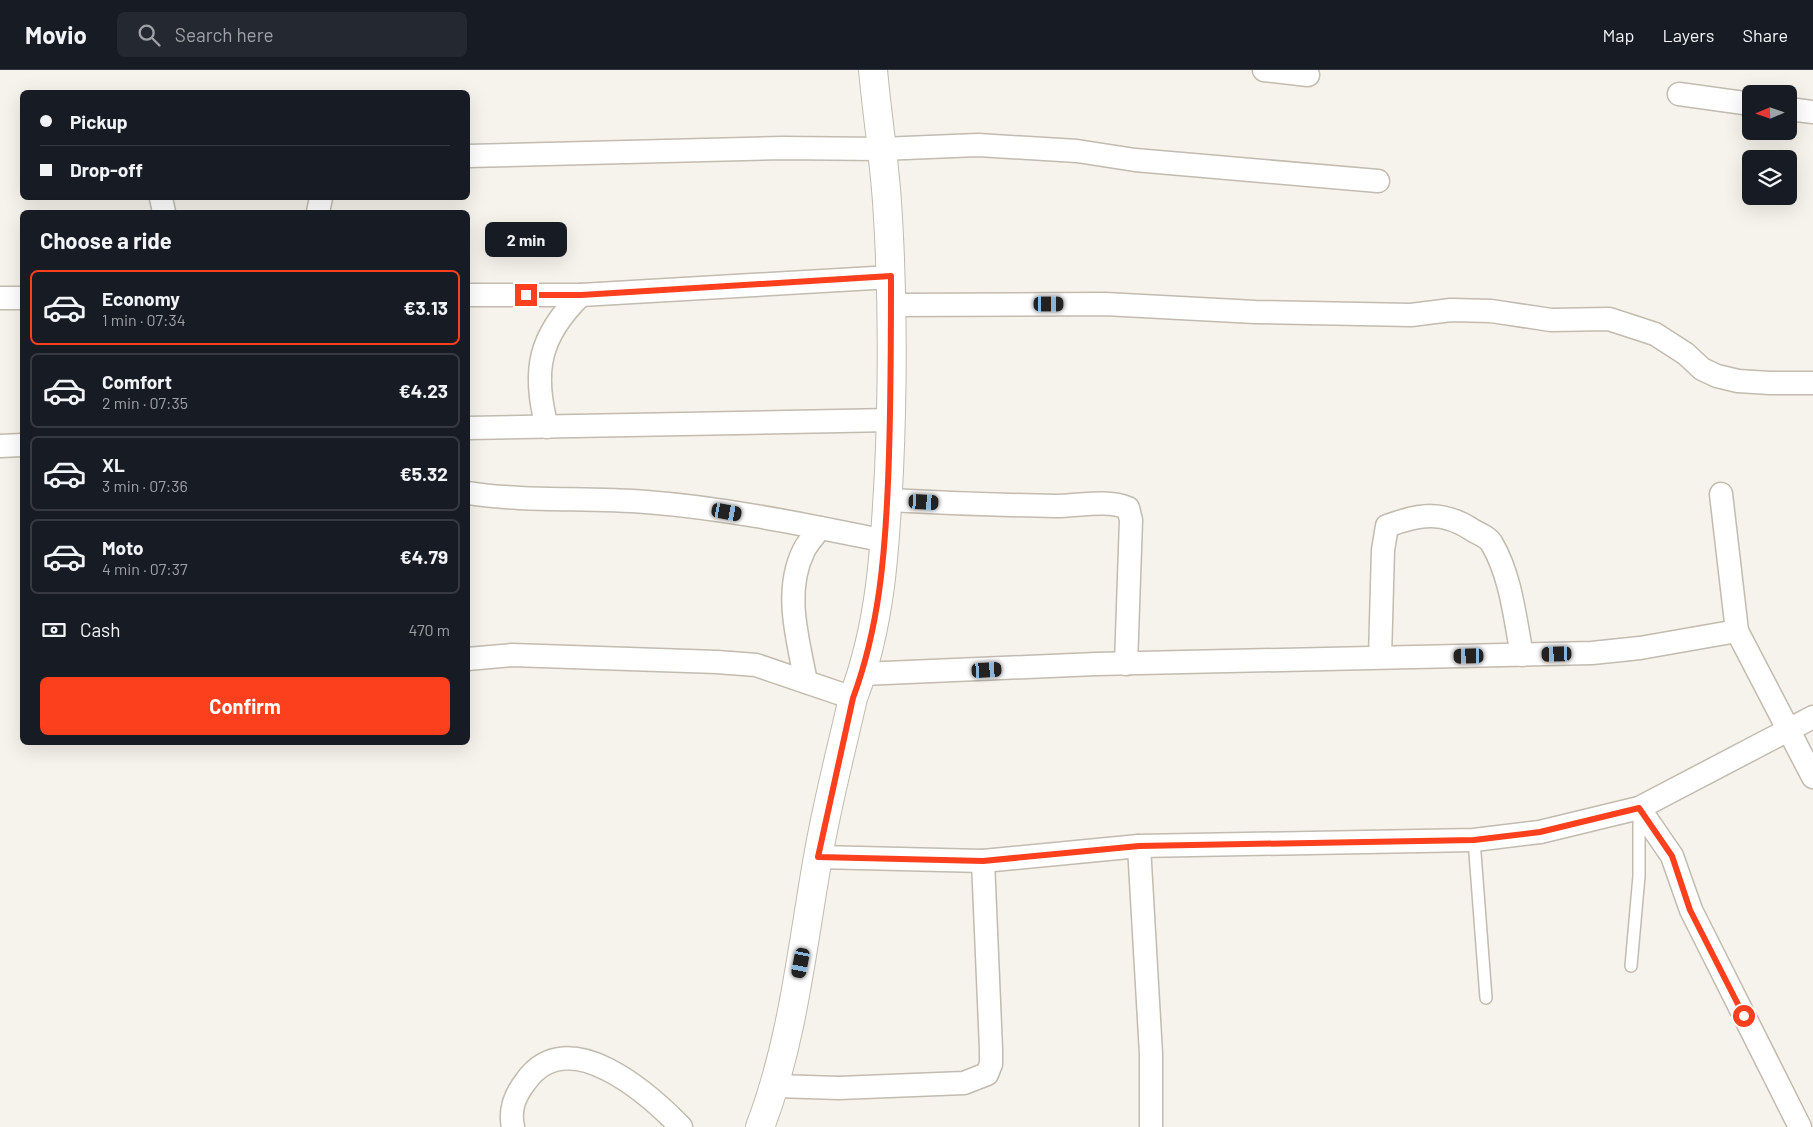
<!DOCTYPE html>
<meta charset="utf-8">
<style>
body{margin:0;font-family:Barlow,sans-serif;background:#242831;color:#f1f3f6;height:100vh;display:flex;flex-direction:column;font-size:19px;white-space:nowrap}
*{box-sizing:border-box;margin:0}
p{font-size:16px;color:#9ea1a6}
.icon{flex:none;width:28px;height:28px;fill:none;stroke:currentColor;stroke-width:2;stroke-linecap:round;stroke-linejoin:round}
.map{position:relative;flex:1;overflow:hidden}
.side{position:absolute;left:20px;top:140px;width:450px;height:535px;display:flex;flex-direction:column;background:#171b24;border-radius:8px;box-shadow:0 5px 20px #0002}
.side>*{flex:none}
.guide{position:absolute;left:20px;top:20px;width:450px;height:110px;border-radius:8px;box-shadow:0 5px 20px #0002;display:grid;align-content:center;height:110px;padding:0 20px;background:#171b24}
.needle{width:32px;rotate:268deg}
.buttons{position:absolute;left:1742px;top:15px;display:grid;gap:10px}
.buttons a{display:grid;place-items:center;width:55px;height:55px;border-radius:8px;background:#171b24;box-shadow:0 5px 20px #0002;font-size:25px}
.end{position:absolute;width:22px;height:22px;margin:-11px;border:6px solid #fc3f1d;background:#fff;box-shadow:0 0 0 2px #fff}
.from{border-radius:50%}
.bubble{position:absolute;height:35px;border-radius:8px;background:#171b24;box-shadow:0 5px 20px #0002;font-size:16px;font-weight:700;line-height:35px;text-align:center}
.car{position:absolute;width:15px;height:30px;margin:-15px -8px;border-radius:6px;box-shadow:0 0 4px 1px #0007;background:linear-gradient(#222 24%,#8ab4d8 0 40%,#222 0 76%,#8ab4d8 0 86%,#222 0)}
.guide b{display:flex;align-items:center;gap:18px;height:48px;font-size:19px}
.guide b+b{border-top:1px solid #363941}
.guide i{width:12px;height:12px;background:#f1f3f6}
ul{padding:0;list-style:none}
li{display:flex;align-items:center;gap:15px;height:75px;margin:0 10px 8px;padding:0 10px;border:2px solid #363941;border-radius:8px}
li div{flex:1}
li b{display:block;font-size:19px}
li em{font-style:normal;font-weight:700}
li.current{border-color:#fc3f1d}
li>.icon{width:45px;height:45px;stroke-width:1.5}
h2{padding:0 20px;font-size:22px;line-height:60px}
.pay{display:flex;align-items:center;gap:12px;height:55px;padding:0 20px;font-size:19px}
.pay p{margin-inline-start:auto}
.button{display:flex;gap:10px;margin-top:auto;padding:10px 20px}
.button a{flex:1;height:58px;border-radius:8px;background:#fc3f1d;color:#fff;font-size:20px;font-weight:700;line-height:58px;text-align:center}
header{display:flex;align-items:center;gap:30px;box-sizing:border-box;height:70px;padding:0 25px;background:#171b24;border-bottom:1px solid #363941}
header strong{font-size:24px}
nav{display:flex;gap:28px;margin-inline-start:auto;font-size:18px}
.search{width:350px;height:45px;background:#242831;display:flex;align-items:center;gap:12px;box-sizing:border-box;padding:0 18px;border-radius:8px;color:#9ea1a6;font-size:19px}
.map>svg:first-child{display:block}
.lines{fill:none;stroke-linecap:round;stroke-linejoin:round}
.service-casing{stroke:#c2bbae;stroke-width:14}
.minor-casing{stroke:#c2bbae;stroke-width:25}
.tertiary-casing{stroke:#c2bbae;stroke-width:30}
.service{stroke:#fff;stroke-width:11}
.minor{stroke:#fff;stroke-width:22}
.tertiary{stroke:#fff;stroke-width:28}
.route{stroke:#fc3f1d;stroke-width:6}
</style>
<header>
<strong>Movio</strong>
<div class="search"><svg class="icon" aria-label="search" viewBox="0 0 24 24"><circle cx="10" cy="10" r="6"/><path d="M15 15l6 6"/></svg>Search here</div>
<nav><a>Map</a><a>Layers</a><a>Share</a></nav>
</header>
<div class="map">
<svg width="1813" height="1057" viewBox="0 0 1813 1057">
<rect width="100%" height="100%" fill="#f6f3ec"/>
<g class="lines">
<g class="service-casing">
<g id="service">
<polyline points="1474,770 1486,928"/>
<polyline points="1631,896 1639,806 1639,743"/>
</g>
</g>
<g class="minor-casing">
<g id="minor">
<polyline points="1264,0 1308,5"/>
<polyline points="1679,24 1751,34"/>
<polyline points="1789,39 1813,42"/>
<polyline points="468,86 782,78 881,79 978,75 1077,81 1135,90 1378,111"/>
<polyline points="161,128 164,142"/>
<polyline points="318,142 321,128"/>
<polyline points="468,225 581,225 891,207"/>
<polyline points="0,228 22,228"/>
<polyline points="891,235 1105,234 1255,242 1411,245 1451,240 1491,241 1551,250 1609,249 1655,264 1686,284 1702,299 1717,306 1738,311 1770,313 1813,313"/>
<path d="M547,357C532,301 539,266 581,225"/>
<polyline points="468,358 891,350"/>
<polyline points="0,376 22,375"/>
<path d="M468,423C526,432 587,427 646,432C726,438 806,455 886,471"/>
<polyline points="1721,424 1737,561"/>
<path d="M888,430C944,433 1000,435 1056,436C1078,436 1107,429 1128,438L1131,450L1126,594"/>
<path d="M1380,587L1383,480L1387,456C1420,444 1443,440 1474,461C1480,464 1489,468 1492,474C1511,506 1515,549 1522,585"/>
<polyline points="468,589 512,585 717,592 756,595 853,628"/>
<polyline points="862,604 1096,594 1592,583 1640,578 1737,561 1813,707"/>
<path d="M806,612C798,569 783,522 804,480C808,472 815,465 820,458"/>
<polyline points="1639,738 1672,786 1691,840 1800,1057"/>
<polyline points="1139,776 1151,984 1151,1057"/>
<polyline points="818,787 983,791 1139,776 1474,770 1540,762 1639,738 1813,647"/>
<polyline points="776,1016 839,1018 964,1013 987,1004 991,994 991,979 983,791"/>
<path d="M513,1057C509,1039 515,1025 526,1011C568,952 648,1023 681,1057"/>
</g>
</g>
<g class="tertiary-casing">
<path id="tertiary" d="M760,1057C793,971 802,877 818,787C827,734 841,681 853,628C881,555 885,478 889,401C893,311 893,221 887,132C884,88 877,44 873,0"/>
</g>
<use href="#service" class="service"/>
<use href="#minor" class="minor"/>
<use href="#tertiary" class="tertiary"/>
</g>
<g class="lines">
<path class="route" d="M526,225H581L891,206C891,275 891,343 888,412C885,485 879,558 853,628L818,787L983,791L1139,776L1474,770L1540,762L1639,738L1672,786L1690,840L1744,946"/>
</g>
</svg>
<div class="buttons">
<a><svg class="needle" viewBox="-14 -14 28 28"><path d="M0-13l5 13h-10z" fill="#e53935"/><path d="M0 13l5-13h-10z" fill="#9ea1a6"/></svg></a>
<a><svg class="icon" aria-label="layers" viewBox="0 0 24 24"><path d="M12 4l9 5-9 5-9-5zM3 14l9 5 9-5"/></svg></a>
</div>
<i class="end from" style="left:1744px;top:946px"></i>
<i class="end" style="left:526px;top:225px"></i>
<div class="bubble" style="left:485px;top:152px;width:82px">2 min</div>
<i class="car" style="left:1049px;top:234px;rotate:90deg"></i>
<i class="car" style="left:924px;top:432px;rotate:93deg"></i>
<i class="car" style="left:727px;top:442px;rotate:100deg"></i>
<i class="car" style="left:1557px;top:584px;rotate:268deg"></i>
<i class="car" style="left:1469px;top:586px;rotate:269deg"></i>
<i class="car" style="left:987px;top:600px;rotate:87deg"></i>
<i class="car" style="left:801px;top:893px;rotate:191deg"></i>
<div class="guide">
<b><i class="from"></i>Pickup</b>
<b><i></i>Drop-off</b>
</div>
<section class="side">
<h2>Choose a ride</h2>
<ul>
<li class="current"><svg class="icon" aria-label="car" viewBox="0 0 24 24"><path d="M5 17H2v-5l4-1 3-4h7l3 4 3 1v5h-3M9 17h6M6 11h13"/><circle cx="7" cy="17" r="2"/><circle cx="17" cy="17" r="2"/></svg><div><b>Economy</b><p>1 min · 07:34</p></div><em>€3.13</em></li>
<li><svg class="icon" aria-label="car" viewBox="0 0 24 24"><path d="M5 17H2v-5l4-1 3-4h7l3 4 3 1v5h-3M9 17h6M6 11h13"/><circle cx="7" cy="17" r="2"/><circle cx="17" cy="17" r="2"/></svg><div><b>Comfort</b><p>2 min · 07:35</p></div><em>€4.23</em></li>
<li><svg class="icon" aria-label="car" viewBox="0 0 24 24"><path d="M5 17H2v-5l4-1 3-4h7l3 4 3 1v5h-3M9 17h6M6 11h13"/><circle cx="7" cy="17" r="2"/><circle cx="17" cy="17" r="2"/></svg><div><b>XL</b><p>3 min · 07:36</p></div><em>€5.32</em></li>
<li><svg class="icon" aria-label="car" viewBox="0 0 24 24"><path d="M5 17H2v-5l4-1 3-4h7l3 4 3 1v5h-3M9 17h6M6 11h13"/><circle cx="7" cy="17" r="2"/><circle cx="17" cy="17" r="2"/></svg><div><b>Moto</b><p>4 min · 07:37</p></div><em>€4.79</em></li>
</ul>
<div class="pay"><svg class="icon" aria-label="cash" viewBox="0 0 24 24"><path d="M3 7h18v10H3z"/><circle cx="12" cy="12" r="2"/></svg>Cash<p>470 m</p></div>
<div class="button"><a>Confirm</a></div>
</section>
</div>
